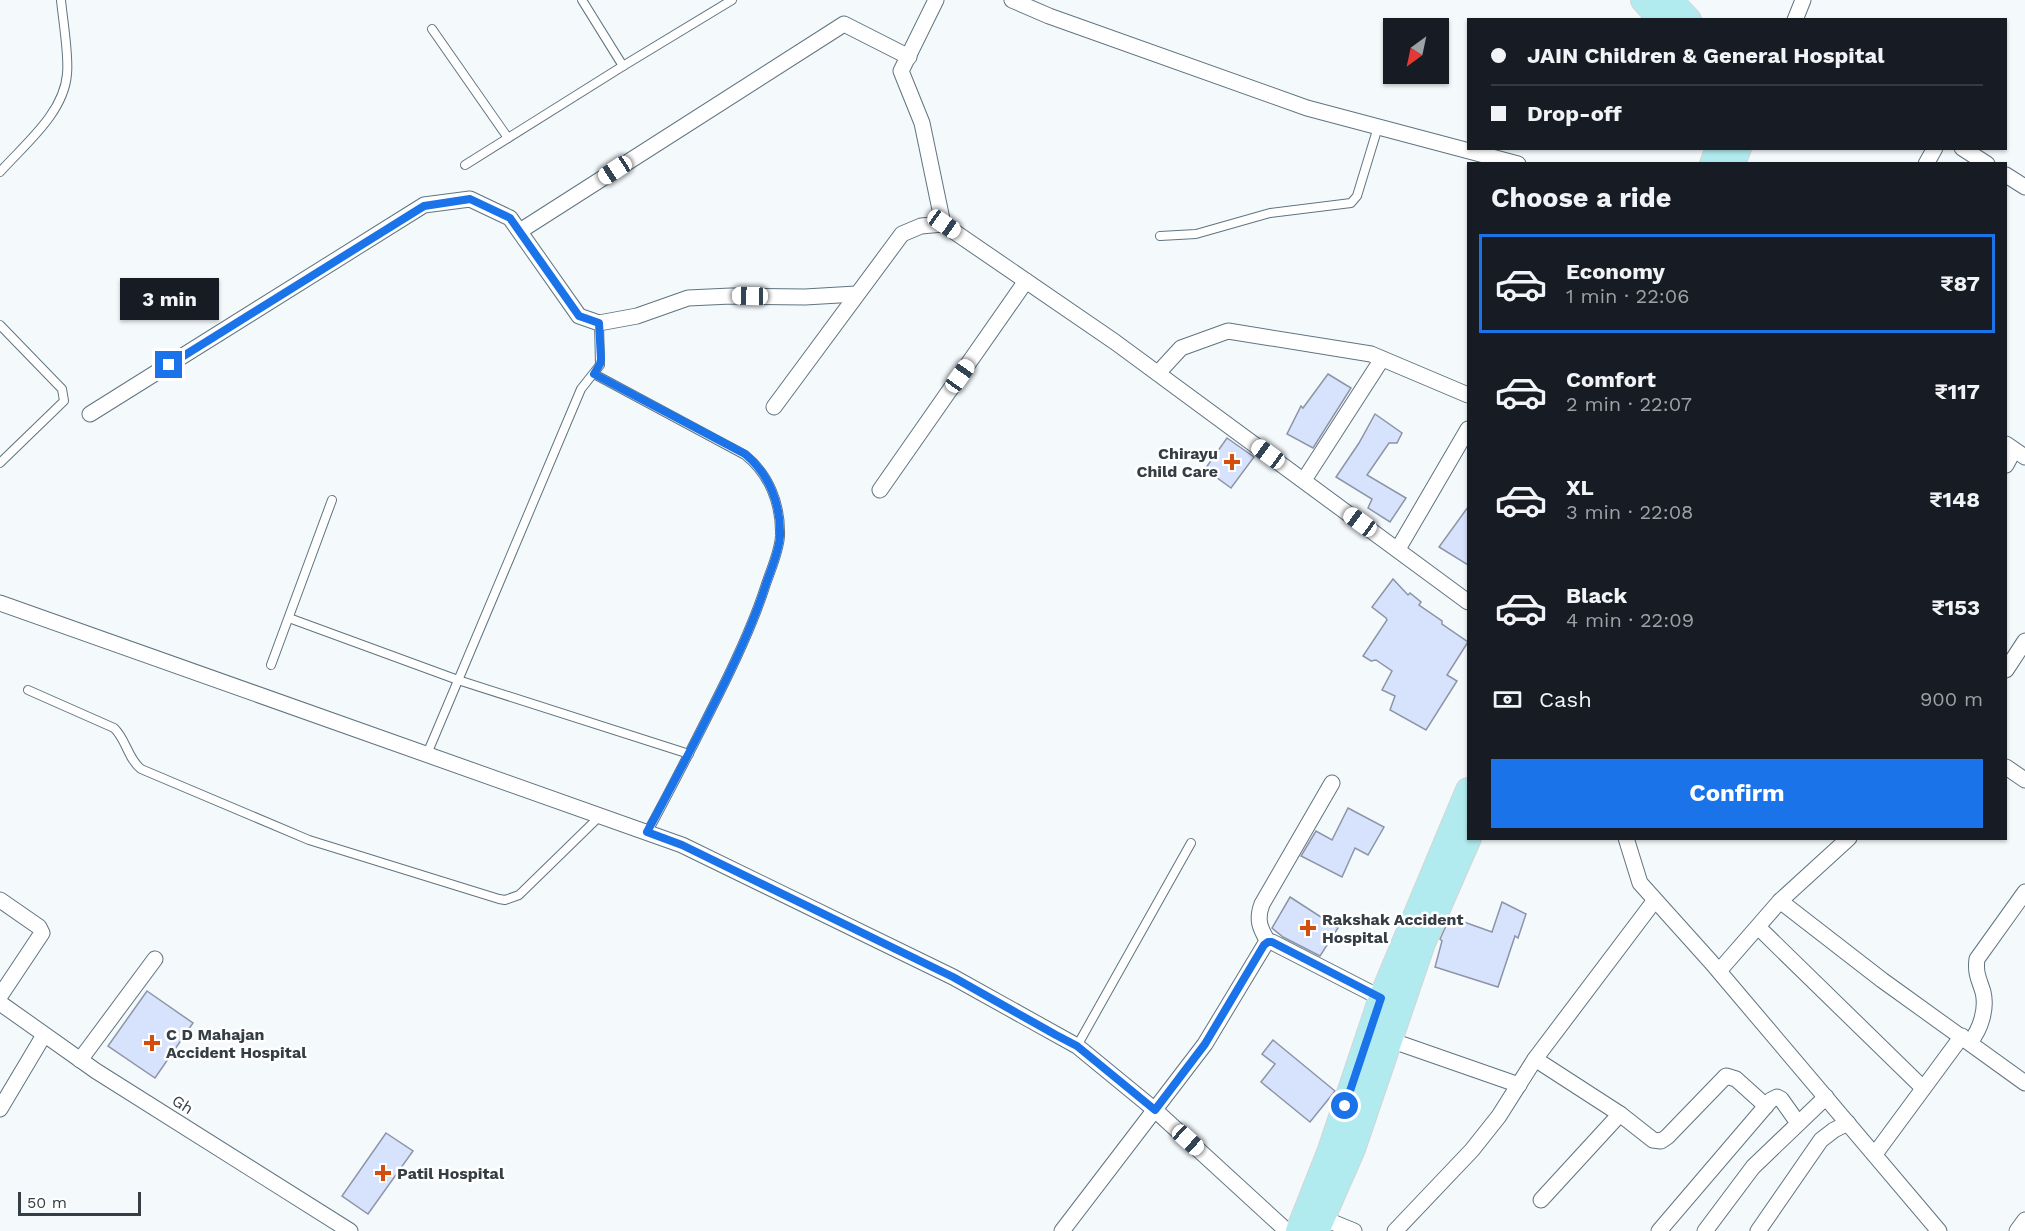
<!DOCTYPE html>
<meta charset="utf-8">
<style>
body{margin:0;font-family:"Work Sans",sans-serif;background:#20242c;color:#f1f3f6;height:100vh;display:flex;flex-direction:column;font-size:22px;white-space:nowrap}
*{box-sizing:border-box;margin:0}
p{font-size:20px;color:#9ea1a6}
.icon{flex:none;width:33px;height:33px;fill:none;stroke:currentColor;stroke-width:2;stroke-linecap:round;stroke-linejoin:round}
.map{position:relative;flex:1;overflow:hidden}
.sheet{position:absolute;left:1467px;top:162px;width:540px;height:678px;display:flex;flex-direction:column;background:#171b24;border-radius:0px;box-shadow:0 2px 4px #0004}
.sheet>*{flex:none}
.guide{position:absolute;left:1467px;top:18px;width:540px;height:132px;border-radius:0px;box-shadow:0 2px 4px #0004;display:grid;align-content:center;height:132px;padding:0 24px;background:#171b24}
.needle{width:39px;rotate:213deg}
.fabs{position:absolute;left:1383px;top:18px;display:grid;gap:12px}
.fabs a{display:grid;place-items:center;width:66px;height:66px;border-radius:0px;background:#171b24;box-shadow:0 2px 4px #0004;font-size:30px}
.scale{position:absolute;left:18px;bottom:15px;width:123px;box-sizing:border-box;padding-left:6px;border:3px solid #353e44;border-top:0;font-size:16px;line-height:21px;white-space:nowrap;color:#353e44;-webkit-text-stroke:4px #fff;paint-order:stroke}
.end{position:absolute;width:27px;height:27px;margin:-14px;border:8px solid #1a73e8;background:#fff;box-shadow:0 0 0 3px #fff}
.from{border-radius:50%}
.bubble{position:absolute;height:42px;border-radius:0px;background:#171b24;box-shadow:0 2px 4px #0004;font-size:20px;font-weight:700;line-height:42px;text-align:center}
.car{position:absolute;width:18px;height:36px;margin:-18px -9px;border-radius:8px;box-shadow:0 0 4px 2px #0007;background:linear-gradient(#fff 24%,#345 0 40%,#fff 0 76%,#345 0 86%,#fff 0)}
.guide b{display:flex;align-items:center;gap:21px;height:57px;font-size:22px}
.guide b+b{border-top:2px solid #363941}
.guide i{width:15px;height:15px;background:#f1f3f6}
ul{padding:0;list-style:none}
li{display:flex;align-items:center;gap:18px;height:99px;margin:0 12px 9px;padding:0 12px;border:3px solid transparent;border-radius:0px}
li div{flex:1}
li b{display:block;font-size:22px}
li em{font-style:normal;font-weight:700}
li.active{border-color:#1a73e8}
li>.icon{width:54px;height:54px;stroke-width:1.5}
h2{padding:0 24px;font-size:27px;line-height:72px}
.pay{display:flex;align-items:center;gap:15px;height:66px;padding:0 24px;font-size:22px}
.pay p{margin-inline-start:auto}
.action{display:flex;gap:12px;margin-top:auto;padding:12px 24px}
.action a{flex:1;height:69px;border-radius:0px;background:#1a73e8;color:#fff;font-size:24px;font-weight:700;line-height:69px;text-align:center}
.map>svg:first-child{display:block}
.building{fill:#d7e2fc;stroke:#8c94a8;stroke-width:1.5}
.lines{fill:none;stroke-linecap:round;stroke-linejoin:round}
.service-casing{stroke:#607480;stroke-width:10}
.minor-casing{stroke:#607480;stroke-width:17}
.primary-casing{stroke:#d3d5d6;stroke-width:26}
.service{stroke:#fff;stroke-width:8}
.minor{stroke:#fff;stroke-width:15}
.primary{stroke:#b2ebef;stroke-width:24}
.route{stroke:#1a73e8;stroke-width:8}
.poi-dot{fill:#d34e0d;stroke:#fff;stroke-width:2}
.labels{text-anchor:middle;stroke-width:5;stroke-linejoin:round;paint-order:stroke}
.poi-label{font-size:16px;font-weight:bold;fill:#353e44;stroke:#fff;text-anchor:start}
.street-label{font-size:16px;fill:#353e44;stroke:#fff}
</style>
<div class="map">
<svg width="2025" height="1231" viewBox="0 0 2025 1231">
<rect width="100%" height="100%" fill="#f4f9fc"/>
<g class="building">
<polygon points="1328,374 1351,388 1313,448 1287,434 1301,406 1303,408"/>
<polygon points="1375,414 1402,433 1397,443 1389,443 1367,475 1406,498 1390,522 1368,508 1372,499 1336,477 1359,443"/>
<polygon points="1227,438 1254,457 1231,488 1205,469"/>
<polygon points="1468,507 1468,565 1439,547"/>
<polygon points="1393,579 1408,595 1410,593 1421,602 1419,605 1442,621 1442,624 1468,642 1447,675 1457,681 1426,730 1390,710 1395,696 1382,690 1392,671 1376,660 1371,661 1363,656 1387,620 1386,618 1372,607"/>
<polygon points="1348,808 1384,827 1368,855 1355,848 1342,877 1301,856 1316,831 1332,840"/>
<polygon points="1290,897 1338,928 1320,956 1283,937 1272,928"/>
<polygon points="1502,902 1526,914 1518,938 1515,936 1498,987 1435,967 1442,941 1440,939 1450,917 1492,932"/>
<polygon points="147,991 193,1023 155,1078 108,1046"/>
<polygon points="1273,1040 1335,1091 1310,1122 1261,1082 1275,1064 1262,1054"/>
<polygon points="386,1133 413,1151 368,1214 342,1196"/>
</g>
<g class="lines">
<g class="service-casing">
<g id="service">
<polyline points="582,0 623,66"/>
<polyline points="432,29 508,138"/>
<polyline points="465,165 623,66 732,0"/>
<path d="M0,172C25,144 64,113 67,74C69,55 63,21 61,0"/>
<polyline points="1160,236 1196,234 1270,213 1351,203 1357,196 1378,127"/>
<polyline points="0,325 62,389 64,401 0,463"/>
<path d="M594,374L745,455C769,474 781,504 780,536C779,552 771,569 766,584C754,622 737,658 719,694C696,740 672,787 647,833"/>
<polyline points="289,618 458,680 689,754"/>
<polyline points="271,665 332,500"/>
<path d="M28,690L114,728C126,739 128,759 141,769L309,840L499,899L505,900L519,895L600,816"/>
<polyline points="427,754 581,389 600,365 599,323"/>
<polyline points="1077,1046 1191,843"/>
</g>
</g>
<g class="minor-casing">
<g id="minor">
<polyline points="936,0 901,71 922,123 943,224"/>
<polyline points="1012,0 1049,16 1307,108 1518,164"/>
<polyline points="1795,20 1803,0"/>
<polyline points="1962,148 1987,164"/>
<polyline points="1926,164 1935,148"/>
<polyline points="2006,175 2025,187"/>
<polyline points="520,231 844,24 909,57"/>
<polyline points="1158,373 1181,348 1228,331 1371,354 1468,395"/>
<polyline points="774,407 902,234 921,226 943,224 1115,342 1468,602"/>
<polyline points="90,414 424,205 470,199 510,218 579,316 599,323 637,316 688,298 731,296 805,297 856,294"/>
<polyline points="2006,444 2025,457"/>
<polyline points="2006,465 2014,450"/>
<polyline points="1304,480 1382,359"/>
<polyline points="880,490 1026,281"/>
<polyline points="1398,549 1468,429"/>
<polyline points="0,603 682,845 953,977 1077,1046 1155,1110 1287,1231"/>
<polyline points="2006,670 2025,641"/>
<polyline points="2006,767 2025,780"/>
<polyline points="1626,838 1640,883 1711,962 1939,1231"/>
<polyline points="0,900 39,927 42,933 0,996"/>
<polyline points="1780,901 1882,980 2025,1083"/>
<polyline points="1758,927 1923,1088"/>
<path d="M1268,942C1260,928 1256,920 1262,904L1332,783"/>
<polyline points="1719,971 1780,901 1849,838"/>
<polyline points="0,1003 96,1071 350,1231"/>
<polyline points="1390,1040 1519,1085"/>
<path d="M1970,1042C1981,1029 1987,1008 1983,992C1979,979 1975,973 1977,959L2025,892"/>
<polyline points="1535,1059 1620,1114 1653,1140 1661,1141 1667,1137 1726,1076 1736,1079 1766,1106"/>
<polyline points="80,1060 155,959"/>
<polyline points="0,1109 44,1035"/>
<polyline points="1875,1154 1962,1036"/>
<polyline points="1541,1200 1620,1114"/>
<polyline points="1315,1215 1354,1231"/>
<polyline points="1062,1231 1205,1044 1266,943 1272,942 1381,998"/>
<polyline points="1395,1231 1472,1150 1499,1116 1535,1059 1655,900"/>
<polyline points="1659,1231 1771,1100 1777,1097 1781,1099 1798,1123"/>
<polyline points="1705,1231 1753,1167 1826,1097"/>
<polyline points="1758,1231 1821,1140 1834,1130 1848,1123"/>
<polyline points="2017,1231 2025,1220"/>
</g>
</g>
<g class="primary-casing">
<g id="primary">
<polyline points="1643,0 1661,20"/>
<polyline points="1670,0 1689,20"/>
<polyline points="1712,164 1718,148"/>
<polyline points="1733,164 1739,148"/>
<polyline points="1298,1231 1330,1150 1381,998 1468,790"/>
<polyline points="1317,1231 1353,1149 1423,943 1469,838"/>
</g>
</g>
<use href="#service" class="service"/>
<use href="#minor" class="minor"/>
<use href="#primary" class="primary"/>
</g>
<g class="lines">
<path class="route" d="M169,365L424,206L470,199L510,218L579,316L599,323L601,359L600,364L594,374L745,454C769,474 781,504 780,536C779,552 771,569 766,584C754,622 737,658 719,694C696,740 672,786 647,832L682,845L953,977L1056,1035L1077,1046L1155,1110L1205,1044L1264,945L1268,942H1272L1381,998L1345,1106"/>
</g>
<g class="poi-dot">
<path d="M1229 453h6v6h6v6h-6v6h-6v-6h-6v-6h6z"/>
<path d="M1305 919h6v6h6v6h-6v6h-6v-6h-6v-6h6z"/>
<path d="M149 1034h6v6h6v6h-6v6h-6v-6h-6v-6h6z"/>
<path d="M380 1164h6v6h6v6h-6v6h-6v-6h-6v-6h6z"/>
</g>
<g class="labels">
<g class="poi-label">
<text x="1218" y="459" text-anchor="end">Chirayu<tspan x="1218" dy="18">Child Care</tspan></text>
<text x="1322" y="925">Rakshak Accident<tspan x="1322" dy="18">Hospital</tspan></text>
<text x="166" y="1040">C D Mahajan<tspan x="166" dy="18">Accident Hospital</tspan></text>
<text x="397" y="1179">Patil Hospital</text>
</g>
<g class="street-label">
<text transform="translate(183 1104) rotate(32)" y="6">Gh</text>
</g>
</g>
</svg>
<div class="fabs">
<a><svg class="needle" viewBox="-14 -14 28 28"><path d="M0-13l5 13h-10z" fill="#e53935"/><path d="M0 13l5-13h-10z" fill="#9ea1a6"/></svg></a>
</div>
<div class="scale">50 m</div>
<i class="end from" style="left:1345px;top:1106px"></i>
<i class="end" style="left:169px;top:365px"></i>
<div class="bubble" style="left:120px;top:278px;width:99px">3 min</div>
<i class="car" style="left:615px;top:170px;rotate:237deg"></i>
<i class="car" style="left:944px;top:224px;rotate:125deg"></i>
<i class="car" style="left:750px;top:296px;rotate:271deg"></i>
<i class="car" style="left:960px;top:376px;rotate:35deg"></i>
<i class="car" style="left:1268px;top:454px;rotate:306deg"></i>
<i class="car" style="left:1360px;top:522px;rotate:306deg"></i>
<i class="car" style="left:1188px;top:1140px;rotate:132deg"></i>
<div class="guide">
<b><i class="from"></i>JAIN Children &amp; General Hospital</b>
<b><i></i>Drop-off</b>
</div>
<section class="sheet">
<h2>Choose a ride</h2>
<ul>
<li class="active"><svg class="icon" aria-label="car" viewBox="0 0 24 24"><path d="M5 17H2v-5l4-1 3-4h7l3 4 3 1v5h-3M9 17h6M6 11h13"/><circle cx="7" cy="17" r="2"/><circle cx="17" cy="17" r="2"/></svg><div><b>Economy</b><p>1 min · 22:06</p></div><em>₹87</em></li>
<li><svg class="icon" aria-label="car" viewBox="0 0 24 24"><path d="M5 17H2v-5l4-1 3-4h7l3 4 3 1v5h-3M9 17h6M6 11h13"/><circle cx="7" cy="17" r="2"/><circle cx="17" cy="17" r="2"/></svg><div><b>Comfort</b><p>2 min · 22:07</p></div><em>₹117</em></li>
<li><svg class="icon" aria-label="car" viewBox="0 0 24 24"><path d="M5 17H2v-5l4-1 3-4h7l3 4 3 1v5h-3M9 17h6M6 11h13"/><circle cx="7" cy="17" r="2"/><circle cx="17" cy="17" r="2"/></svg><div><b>XL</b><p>3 min · 22:08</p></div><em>₹148</em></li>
<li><svg class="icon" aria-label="car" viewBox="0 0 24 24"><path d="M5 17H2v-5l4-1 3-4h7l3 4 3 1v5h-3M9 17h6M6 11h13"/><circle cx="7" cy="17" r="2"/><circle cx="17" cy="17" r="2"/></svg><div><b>Black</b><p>4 min · 22:09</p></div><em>₹153</em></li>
</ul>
<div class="pay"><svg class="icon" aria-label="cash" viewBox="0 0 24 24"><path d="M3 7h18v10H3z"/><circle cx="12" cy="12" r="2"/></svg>Cash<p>900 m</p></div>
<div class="action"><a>Confirm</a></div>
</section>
</div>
